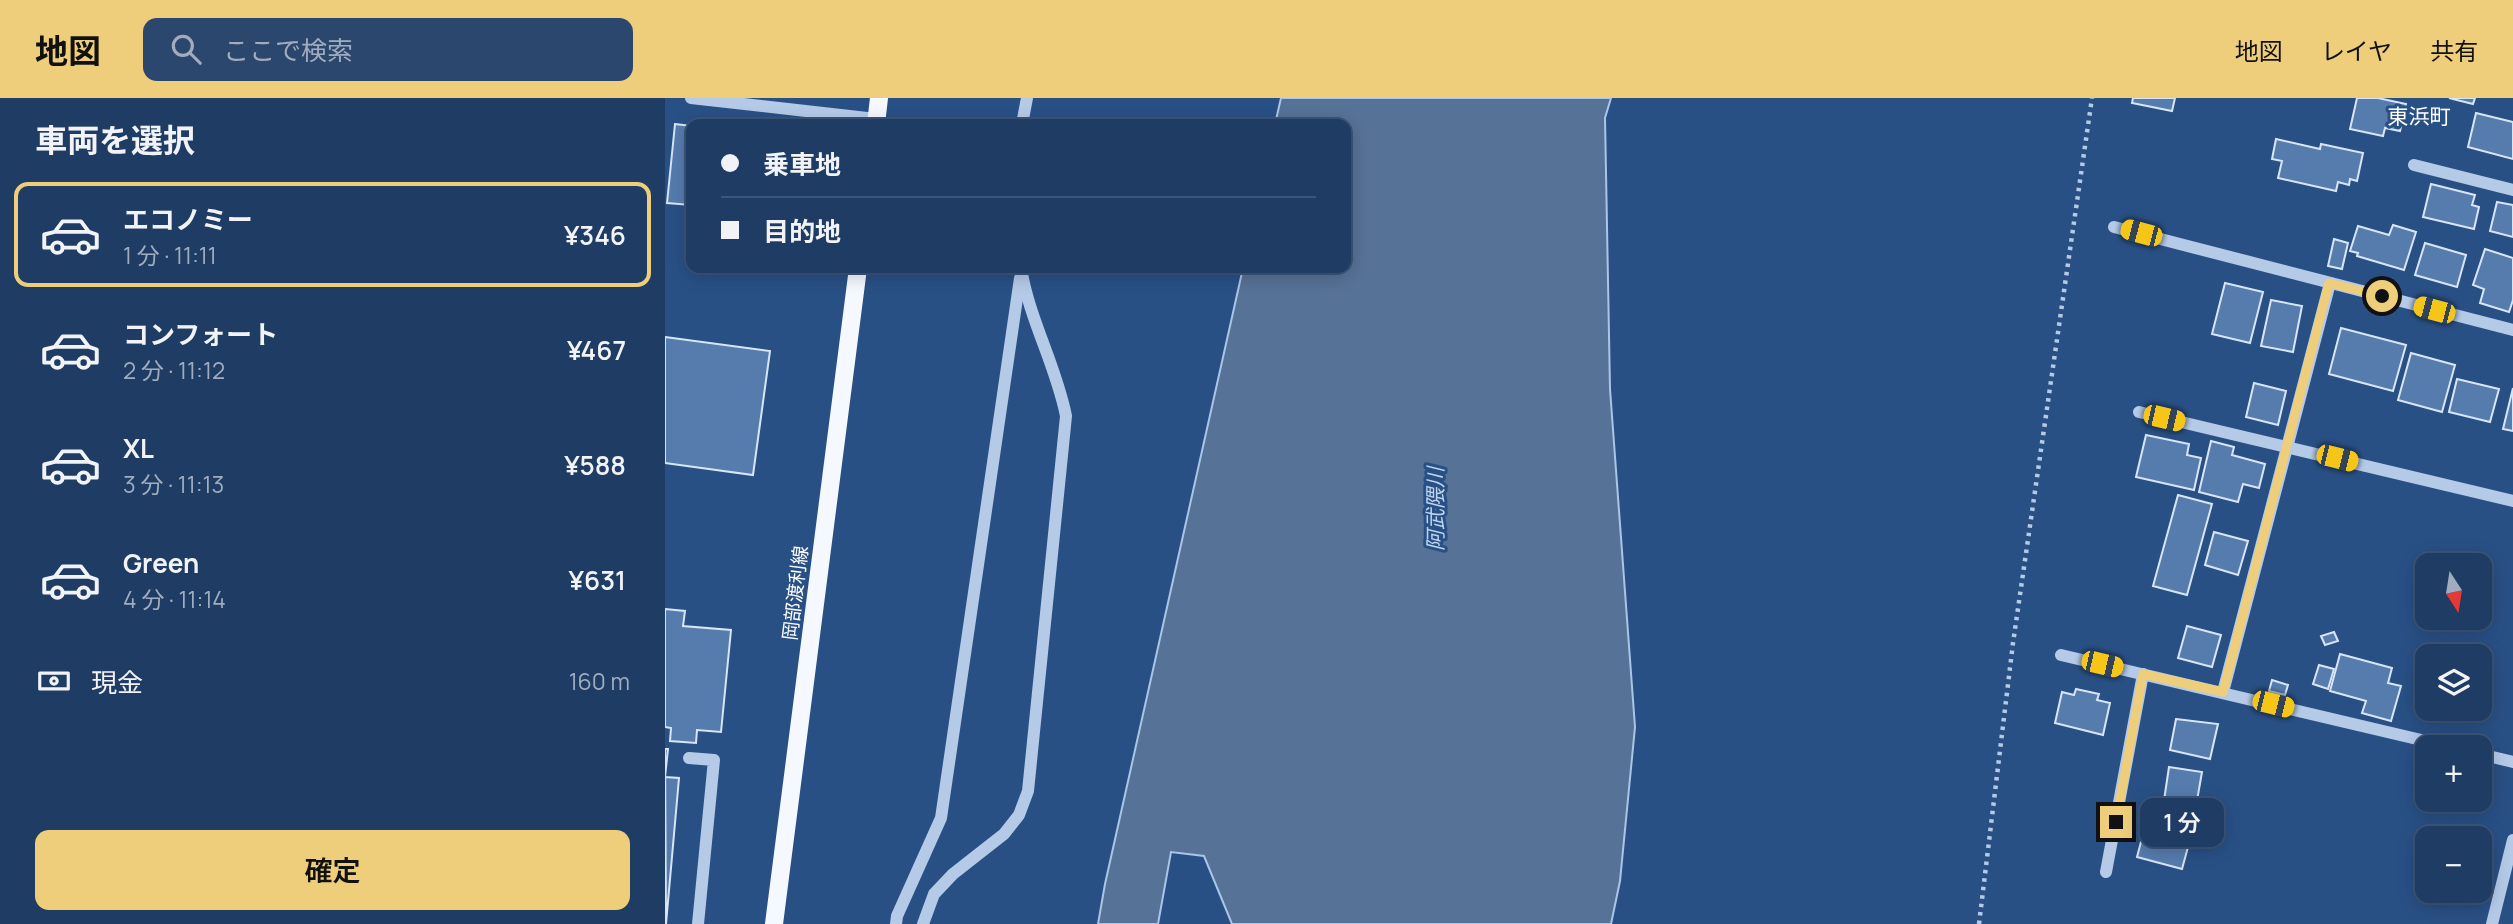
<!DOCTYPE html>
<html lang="ja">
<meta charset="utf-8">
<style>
body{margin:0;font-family:Manrope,"Noto Sans JP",sans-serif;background:#2c476d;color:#f1f3f6;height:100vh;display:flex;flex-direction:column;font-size:26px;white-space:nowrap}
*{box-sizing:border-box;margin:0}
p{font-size:23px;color:#a1adbf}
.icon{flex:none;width:38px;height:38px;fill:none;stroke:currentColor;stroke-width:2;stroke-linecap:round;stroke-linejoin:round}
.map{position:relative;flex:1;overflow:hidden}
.panel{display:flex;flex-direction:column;background:#1f3c64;width:665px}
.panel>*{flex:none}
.top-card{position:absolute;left:21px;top:21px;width:665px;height:154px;border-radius:14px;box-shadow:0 4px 18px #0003,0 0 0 2px #3c5678;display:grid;align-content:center;height:154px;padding:0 35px;background:#1f3c64}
.needle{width:46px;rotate:168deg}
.controls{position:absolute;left:1750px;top:455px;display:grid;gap:14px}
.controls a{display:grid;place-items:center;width:77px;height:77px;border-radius:14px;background:#1f3c64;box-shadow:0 4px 18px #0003,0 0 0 2px #3c5678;font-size:35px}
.end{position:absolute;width:32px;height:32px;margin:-16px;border:9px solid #eece7b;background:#111;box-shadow:0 0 0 4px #111}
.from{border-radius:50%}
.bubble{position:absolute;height:49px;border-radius:14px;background:#1f3c64;box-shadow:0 4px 18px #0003,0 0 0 2px #3c5678;font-size:23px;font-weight:600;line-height:49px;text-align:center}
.car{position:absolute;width:21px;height:42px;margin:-21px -10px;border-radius:9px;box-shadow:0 0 5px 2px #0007;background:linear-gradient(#f5c518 24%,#345 0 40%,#f5c518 0 76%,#345 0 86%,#f5c518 0)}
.top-card b{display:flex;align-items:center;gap:24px;height:66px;font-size:26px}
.top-card b+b{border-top:2px solid #3c5678}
.top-card i{width:18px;height:18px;background:#f1f3f6}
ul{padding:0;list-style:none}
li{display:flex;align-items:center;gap:21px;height:105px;margin:0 14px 10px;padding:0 21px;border:4px solid transparent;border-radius:14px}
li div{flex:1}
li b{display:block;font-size:26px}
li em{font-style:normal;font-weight:600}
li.current{border-color:#eece7b}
li>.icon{width:63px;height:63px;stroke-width:1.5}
h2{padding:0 35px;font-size:32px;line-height:84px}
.pay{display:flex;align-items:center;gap:18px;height:77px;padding:0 35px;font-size:26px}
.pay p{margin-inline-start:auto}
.button{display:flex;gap:14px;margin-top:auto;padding:14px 35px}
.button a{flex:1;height:80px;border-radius:14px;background:#eece7b;color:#111;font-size:28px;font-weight:600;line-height:80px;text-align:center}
header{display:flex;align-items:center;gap:42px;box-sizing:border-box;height:98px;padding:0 35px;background:#eece7b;color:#111}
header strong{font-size:33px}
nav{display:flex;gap:38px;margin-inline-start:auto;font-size:24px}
.search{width:490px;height:63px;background:#2c476d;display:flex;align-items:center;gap:18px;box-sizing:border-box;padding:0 24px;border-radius:14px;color:#a1adbf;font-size:26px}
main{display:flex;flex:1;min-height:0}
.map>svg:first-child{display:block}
.water{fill:#577297;stroke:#a9c5e7;stroke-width:2}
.building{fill:#567cae;stroke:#d7e5f6;stroke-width:2}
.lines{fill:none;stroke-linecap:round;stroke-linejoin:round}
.path{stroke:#b4cae7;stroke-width:4.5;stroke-dasharray:3.5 5;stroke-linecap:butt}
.minor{stroke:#b4cae7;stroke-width:12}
.major{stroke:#f5f8fe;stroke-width:18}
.route{stroke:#eece7b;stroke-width:9}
.labels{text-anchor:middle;stroke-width:6;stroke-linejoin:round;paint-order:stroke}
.street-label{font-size:19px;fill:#fff;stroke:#295085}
.neighbourhood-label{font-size:21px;fill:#fff;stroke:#295085}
.water-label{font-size:21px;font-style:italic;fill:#bfd4ee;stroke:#295085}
</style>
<header>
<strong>地図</strong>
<div class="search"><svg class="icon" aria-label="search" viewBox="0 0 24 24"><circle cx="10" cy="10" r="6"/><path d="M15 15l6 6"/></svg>ここで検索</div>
<nav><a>地図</a><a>レイヤ</a><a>共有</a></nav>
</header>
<main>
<section class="panel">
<h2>車両を選択</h2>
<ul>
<li class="current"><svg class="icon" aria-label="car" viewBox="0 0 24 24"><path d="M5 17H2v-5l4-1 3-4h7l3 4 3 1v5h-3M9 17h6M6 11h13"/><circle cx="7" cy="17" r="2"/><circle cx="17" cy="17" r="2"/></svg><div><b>エコノミー</b><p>1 分 · 11:11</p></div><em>¥346</em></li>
<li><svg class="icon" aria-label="car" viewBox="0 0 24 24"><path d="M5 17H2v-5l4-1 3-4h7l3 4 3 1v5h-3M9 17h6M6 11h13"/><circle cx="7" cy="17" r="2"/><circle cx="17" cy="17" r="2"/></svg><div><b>コンフォート</b><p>2 分 · 11:12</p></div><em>¥467</em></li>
<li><svg class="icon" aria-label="car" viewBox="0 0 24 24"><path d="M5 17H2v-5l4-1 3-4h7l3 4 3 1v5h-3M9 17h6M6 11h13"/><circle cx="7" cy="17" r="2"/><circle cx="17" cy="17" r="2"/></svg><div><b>XL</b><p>3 分 · 11:13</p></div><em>¥588</em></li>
<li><svg class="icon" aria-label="car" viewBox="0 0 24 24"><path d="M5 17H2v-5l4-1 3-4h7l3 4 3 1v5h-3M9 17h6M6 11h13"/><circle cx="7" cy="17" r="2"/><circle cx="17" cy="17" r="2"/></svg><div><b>Green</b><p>4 分 · 11:14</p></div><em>¥631</em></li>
</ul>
<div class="pay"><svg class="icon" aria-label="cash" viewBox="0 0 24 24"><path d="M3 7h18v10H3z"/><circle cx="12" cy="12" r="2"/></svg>現金<p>160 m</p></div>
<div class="button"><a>確定</a></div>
</section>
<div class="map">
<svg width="1848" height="826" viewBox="0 0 1848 826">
<rect width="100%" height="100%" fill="#295085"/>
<polygon class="water" points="616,0 946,0 940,20 945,291 970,629 955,783 946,826 567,826 539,758 506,754 493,826 433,826 440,786 578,170 681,170 681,26 610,26"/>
<g class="building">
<polygon points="1468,0 1510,0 1507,13 1467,5"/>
<polygon points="1692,0 1713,0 1741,6 1735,33 1720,30 1718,38 1685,31"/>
<polygon points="1784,0 1810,0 1808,6"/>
<polygon points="1811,15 1848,24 1848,61 1803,49"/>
<polygon points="10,26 26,28 26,107 2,105"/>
<polygon points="1611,41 1655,51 1656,46 1698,55 1692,83 1685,81 1684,87 1673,84 1671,93 1613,80 1617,63 1607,61"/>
<polygon points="1766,86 1810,97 1807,107 1814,109 1809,131 1758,119"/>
<polygon points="1832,104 1848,107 1848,139 1825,133"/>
<polygon points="1728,127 1751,134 1739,172 1692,158 1693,155 1685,153 1693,128 1724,137"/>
<polygon points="1669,141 1683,145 1677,171 1663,168"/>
<polygon points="1760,145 1801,157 1792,189 1750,177"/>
<polygon points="1820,151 1848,160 1848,202 1844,214 1815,205 1819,191 1808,187"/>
<polygon points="1560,185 1598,194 1585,245 1547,236"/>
<polygon points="1606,202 1637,208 1628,254 1596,248"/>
<polygon points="1676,230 1741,247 1728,293 1664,276"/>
<polygon points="0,239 105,253 88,377 0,365"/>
<polygon points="1746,255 1790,267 1777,314 1733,302"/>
<polygon points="1792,281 1834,291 1825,324 1784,314"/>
<polygon points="1589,285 1621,293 1613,327 1581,319"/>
<polygon points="1848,290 1848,333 1838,331"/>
<polygon points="1481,337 1524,346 1522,357 1536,360 1529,392 1471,379"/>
<polygon points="1546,343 1569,349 1567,357 1600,366 1594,390 1578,386 1573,404 1534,394"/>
<polygon points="1513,397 1547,406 1522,497 1488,488"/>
<polygon points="1549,434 1583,443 1573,477 1540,467"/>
<polygon points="0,511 20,513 18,528 66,532 56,634 32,632 31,645 5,643 6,630 0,629"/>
<polygon points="1522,528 1556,537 1547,569 1513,560"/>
<polygon points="1669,534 1673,543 1660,547 1656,538"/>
<polygon points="1675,556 1727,570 1723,585 1736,588 1726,623 1697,615 1701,603 1665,593"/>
<polygon points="1654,567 1669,571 1663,591 1648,586"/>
<polygon points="1607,582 1623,587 1620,597 1604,593"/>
<polygon points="1411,591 1434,596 1432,602 1445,605 1438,637 1390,625 1397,594 1409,597"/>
<polygon points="1511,621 1553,626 1545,661 1505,652"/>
<polygon points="0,651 3,651 0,679 14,680 1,826"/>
<polygon points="1504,669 1537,674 1530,714 1498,709"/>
<polygon points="1497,730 1526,738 1517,771 1472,759 1477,740 1493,744"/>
</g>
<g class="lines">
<polyline class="path" points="1314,826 1348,545 1427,0"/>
<g class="minor">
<polyline points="26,0 211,21"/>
<polyline points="357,26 362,0"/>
<polyline points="1749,67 1848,92"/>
<polyline points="1449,129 1848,232"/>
<polyline points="1474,314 1848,403"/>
<polyline points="1396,557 1786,649"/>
<polyline points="1558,594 1665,185"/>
<polyline points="1815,656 1848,664"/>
<polyline points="24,660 49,662 33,826"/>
<polyline points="1441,774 1478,576"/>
<polyline points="231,826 232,818 276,720 355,180"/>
<path d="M258,826L269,796L288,776L339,736L354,717L363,693L401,318C391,267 364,221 356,170"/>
<polyline points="1827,826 1848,742"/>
</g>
<g class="major">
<polyline points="211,26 214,0"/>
<polyline points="109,826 193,170"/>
</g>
</g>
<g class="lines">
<polyline class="route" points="1451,724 1478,576 1558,594 1664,185 1717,198"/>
</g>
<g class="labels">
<g class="street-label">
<text transform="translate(130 495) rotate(-83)" y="7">岡部渡利線</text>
</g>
<g class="neighbourhood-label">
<text x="1754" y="26">東浜町</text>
</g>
<g class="water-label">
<text transform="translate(771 411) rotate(-90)" y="7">阿武隈川</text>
</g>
</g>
</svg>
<div class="controls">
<a><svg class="needle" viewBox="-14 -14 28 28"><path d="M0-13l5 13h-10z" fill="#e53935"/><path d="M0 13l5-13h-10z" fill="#a1adbf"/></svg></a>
<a><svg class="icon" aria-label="layers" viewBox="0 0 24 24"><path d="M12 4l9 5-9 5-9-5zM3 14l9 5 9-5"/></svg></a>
<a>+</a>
<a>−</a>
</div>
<i class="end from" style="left:1717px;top:198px"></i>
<i class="end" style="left:1451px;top:724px"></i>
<div class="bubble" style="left:1475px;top:700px;width:84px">1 分</div>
<i class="car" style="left:1476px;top:135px;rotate:285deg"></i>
<i class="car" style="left:1769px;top:212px;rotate:285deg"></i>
<i class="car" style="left:1499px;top:320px;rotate:103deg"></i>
<i class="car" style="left:1672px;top:360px;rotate:104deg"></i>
<i class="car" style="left:1437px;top:566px;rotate:103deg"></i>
<i class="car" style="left:1608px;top:606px;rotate:104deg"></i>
<div class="top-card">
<b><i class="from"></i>乗車地</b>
<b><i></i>目的地</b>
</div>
</div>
</main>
